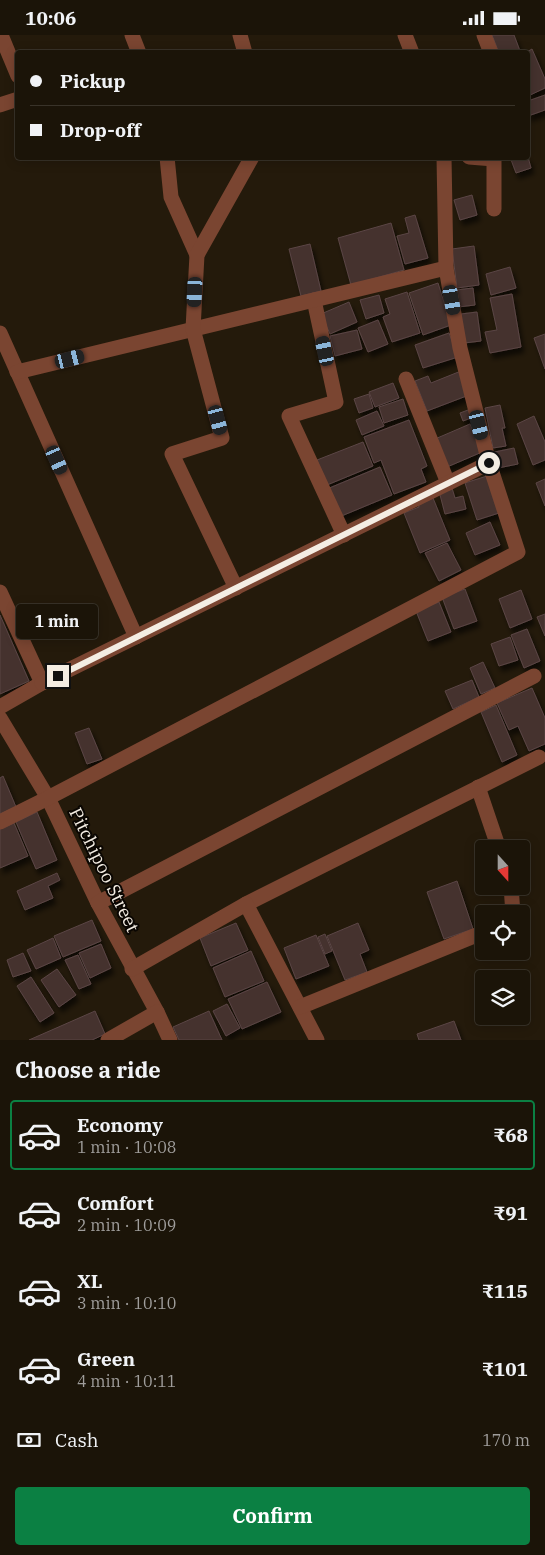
<!DOCTYPE html>
<meta charset="utf-8">
<style>
body{margin:0;font-family:"IBM Plex Serif",serif;background:#282116;color:#f1f3f6;height:100vh;display:flex;flex-direction:column;font-size:19px;white-space:nowrap}
*{box-sizing:border-box;margin:0}
p{font-size:16px;color:#a09e9c}
.icon{flex:none;width:28px;height:28px;fill:none;stroke:currentColor;stroke-width:2;stroke-linecap:round;stroke-linejoin:round}
.map{position:relative;height:1005px;overflow:hidden}
.sheet{display:flex;flex-direction:column;background:#1b1408;flex:1}
.sheet>*{flex:none}
.banner{position:absolute;left:15px;top:15px;width:515px;height:110px;border-radius:5px;box-shadow:0 2px 12px #0003,0 0 0 1px #393329;display:grid;align-content:center;height:110px;padding:0 15px;background:#1b1408}
.needle{width:32px;rotate:159deg}
.fabs{position:absolute;left:475px;top:805px;display:grid;gap:10px}
.fabs a{display:grid;place-items:center;width:55px;height:55px;border-radius:5px;background:#1b1408;box-shadow:0 2px 12px #0003,0 0 0 1px #393329;font-size:25px}
.end{position:absolute;width:22px;height:22px;margin:-11px;border:6px solid #f4ede3;background:#111;box-shadow:0 0 0 2px #111}
.from{border-radius:50%}
.bubble{position:absolute;height:35px;border-radius:5px;background:#1b1408;box-shadow:0 2px 12px #0003,0 0 0 1px #393329;font-size:16px;font-weight:700;line-height:35px;text-align:center}
.car{position:absolute;width:15px;height:30px;margin:-15px -8px;border-radius:6px;box-shadow:0 0 4px 1px #0007;background:linear-gradient(#222 24%,#8ab4d8 0 40%,#222 0 76%,#8ab4d8 0 86%,#222 0)}
.banner b{display:flex;align-items:center;gap:18px;height:48px;font-size:19px}
.banner b+b{border-top:1px solid #393329}
.banner i{width:12px;height:12px;background:#f1f3f6}
ul{padding:0;list-style:none}
li{display:flex;align-items:center;gap:15px;height:70px;margin:0 10px 8px;padding:0 5px;border:2px solid transparent;border-radius:5px}
li div{flex:1}
li b{display:block;font-size:19px}
li em{font-style:normal;font-weight:700}
li.on{border-color:#0b8043}
li>.icon{width:45px;height:45px;stroke-width:1.5}
h2{padding:0 15px;font-size:22px;line-height:60px}
.pay{display:flex;align-items:center;gap:12px;height:55px;padding:0 15px;font-size:19px}
.pay p{margin-inline-start:auto}
.action{display:flex;gap:10px;margin-top:auto;padding:10px 15px}
.action a{flex:1;height:58px;border-radius:5px;background:#0b8043;color:#fff;font-size:20px;font-weight:700;line-height:58px;text-align:center}
.status{display:flex;justify-content:space-between;align-items:center;height:35px;padding:0 25px;background:#1b1408;direction:ltr}
.status svg{height:14px;fill:currentColor}
.map>svg:first-child{display:block}
.building{fill:#44302f;stroke:#5b4645;filter:url(#shadow)}
.lines{fill:none;stroke-linecap:round;stroke-linejoin:round}
.minor{stroke:#7a4531;stroke-width:15}
.route{stroke:#f4ede3;stroke-width:6}
.labels{text-anchor:middle;stroke-width:4;stroke-linejoin:round;paint-order:stroke}
.street-label{font-size:18px;fill:#f4ede3;stroke:#0a0602}
</style>
<div class="status"><b>10:06</b><svg viewBox="0 0 49 12"><path d="M0 12V9h3v3zM5 12V6h3v6zM10 12V3h3v9zM15 12V0h3v12zM26 1h20v11H26zM47 4h2v5h-2z"/></svg></div>
<div class="map">
<svg width="545" height="1005" viewBox="0 0 545 1005">
<defs>
<filter id="shadow"><feDropShadow dx="3" dy="5.5" stdDeviation="2.5" flood-color="#0009"/></filter>
</defs>
<rect width="100%" height="100%" fill="#241a0b"/>
<g class="building">
<polygon points="492,0 514,0 520,16 499,18"/>
<polygon points="532,14 545,44 545,53 528,61 528,18 525,18"/>
<polygon points="545,60 545,75 528,81 528,66"/>
<polygon points="510,122 528,122 531,133 516,138"/>
<polygon points="472,160 477,180 460,185 454,165"/>
<polygon points="415,180 428,223 405,229 397,201 409,198 405,183"/>
<polygon points="391,188 404,235 351,250 338,203"/>
<polygon points="310,209 321,256 301,261 289,214"/>
<polygon points="474,211 479,250 457,253 452,214"/>
<polygon points="510,232 516,253 491,260 486,239"/>
<polygon points="438,248 451,290 423,300 409,258"/>
<polygon points="473,253 475,270 458,272 456,255"/>
<polygon points="407,257 420,298 392,307 383,282 390,279 385,264"/>
<polygon points="512,259 521,312 490,318 485,297 497,295 490,263"/>
<polygon points="379,260 384,278 366,284 360,265"/>
<polygon points="349,267 357,287 330,299 321,279"/>
<polygon points="477,277 481,306 464,308 461,279"/>
<polygon points="378,285 388,309 368,317 358,293"/>
<polygon points="357,295 362,314 335,321 330,301"/>
<polygon points="449,298 458,322 423,333 415,310"/>
<polygon points="545,299 545,334 534,303"/>
<polygon points="461,336 469,360 427,376 415,346 428,341 431,348"/>
<polygon points="393,348 399,363 375,372 369,357"/>
<polygon points="369,359 373,373 359,378 354,364"/>
<polygon points="403,364 408,380 384,388 379,372"/>
<polygon points="500,370 505,393 502,393 506,411 493,413 485,373"/>
<polygon points="468,375 471,383 463,386 460,378"/>
<polygon points="377,376 384,391 362,400 356,385"/>
<polygon points="534,381 545,407 545,425 533,430 517,389"/>
<polygon points="409,385 427,431 421,434 426,447 394,459 381,425 374,428 364,402"/>
<polygon points="470,389 482,417 447,432 435,404"/>
<polygon points="363,407 373,431 327,450 317,425"/>
<polygon points="514,413 518,429 493,434 490,418"/>
<polygon points="380,432 392,460 339,482 327,454"/>
<polygon points="487,441 499,478 477,485 465,448"/>
<polygon points="545,444 545,471 536,448"/>
<polygon points="452,453 455,463 463,461 466,474 445,479 439,456"/>
<polygon points="433,463 450,505 420,518 404,478 419,472 418,469"/>
<polygon points="490,487 500,510 475,520 466,498"/>
<polygon points="447,508 461,535 439,546 425,518"/>
<polygon points="465,554 477,586 454,594 442,562"/>
<polygon points="521,555 532,584 510,593 499,564"/>
<polygon points="439,567 451,597 428,606 416,576"/>
<polygon points="545,579 545,601 537,582"/>
<polygon points="0,580 29,646 0,659"/>
<polygon points="527,594 540,626 524,633 511,600"/>
<polygon points="510,602 518,625 499,631 491,609"/>
<polygon points="483,627 495,653 481,659 470,633"/>
<polygon points="472,645 479,662 453,674 445,656"/>
<polygon points="532,653 545,683 545,709 529,716 518,691 509,695 497,668"/>
<polygon points="496,670 517,720 502,727 481,677"/>
<polygon points="89,693 102,724 87,729 75,698"/>
<polygon points="3,741 16,772 0,779 0,743"/>
<polygon points="37,777 57,825 36,834 16,787"/>
<polygon points="14,788 28,821 0,833 0,794"/>
<polygon points="57,838 60,845 48,851 53,863 25,875 17,856"/>
<polygon points="457,846 473,894 444,904 427,857"/>
<polygon points="92,885 101,906 63,922 54,901"/>
<polygon points="236,888 248,915 211,931 200,903"/>
<polygon points="358,888 369,915 360,919 367,937 345,945 327,901"/>
<polygon points="325,899 332,916 325,919 318,902"/>
<polygon points="316,900 329,931 296,944 284,913"/>
<polygon points="53,903 61,923 36,934 27,915"/>
<polygon points="101,909 111,933 90,943 79,918"/>
<polygon points="251,916 264,946 225,962 213,933"/>
<polygon points="23,918 31,936 13,942 7,925"/>
<polygon points="78,920 91,949 79,954 65,925"/>
<polygon points="57,934 76,960 59,972 41,945"/>
<polygon points="31,942 54,978 40,987 17,951"/>
<polygon points="267,947 281,977 242,994 228,964"/>
<polygon points="227,969 240,993 226,1001 213,976"/>
<polygon points="95,976 105,999 92,1005 29,1005"/>
<polygon points="209,976 222,1005 179,1005 173,992"/>
<polygon points="454,986 461,1005 419,1005 417,999"/>
</g>
<g class="lines">
<g class="minor">
<polyline points="1,0 18,41"/>
<polyline points="132,0 139,18"/>
<polyline points="240,0 245,18"/>
<polyline points="405,0 412,18"/>
<polyline points="484,0 491,18"/>
<polyline points="0,70 18,64"/>
<polyline points="167,122 171,162 197,220"/>
<polyline points="469,122 494,124"/>
<polyline points="494,174 494,122"/>
<polyline points="314,265 336,367 289,381 344,500"/>
<polyline points="0,298 136,602"/>
<polyline points="17,337 446,233"/>
<polyline points="406,344 448,448"/>
<polyline points="236,553 172,419 222,403 193,294 197,220 252,122"/>
<polyline points="0,557 42,648 0,672"/>
<polyline points="42,648 489,428"/>
<polyline points="0,683 48,763 98,868 157,977 170,1005"/>
<polyline points="478,752 499,814"/>
<polyline points="0,787 48,763 518,517 489,428 460,313 446,233 444,122"/>
<polyline points="511,851 513,879"/>
<polyline points="98,868 534,641"/>
<polyline points="246,869 539,722"/>
<polyline points="132,934 246,869 317,1005"/>
<polyline points="300,972 484,897"/>
<polyline points="108,1005 157,977"/>
</g>
</g>
<g class="lines">
<polyline class="route" points="58,641 489,428"/>
</g>
<g class="labels">
<g class="street-label">
<text transform="translate(104 835) rotate(64)" y="6">Pitchipoo Street</text>
</g>
</g>
</svg>
<div class="fabs">
<a><svg class="needle" viewBox="-14 -14 28 28"><path d="M0-13l5 13h-10z" fill="#e53935"/><path d="M0 13l5-13h-10z" fill="#a09e9c"/></svg></a>
<a><svg class="icon" aria-label="locate" viewBox="0 0 24 24"><circle cx="12" cy="12" r="6"/><path d="M12 2v4M12 18v4M2 12h4M18 12h4"/></svg></a>
<a><svg class="icon" aria-label="layers" viewBox="0 0 24 24"><path d="M12 4l9 5-9 5-9-5zM3 14l9 5 9-5"/></svg></a>
</div>
<i class="end from" style="left:489px;top:428px"></i>
<i class="end" style="left:58px;top:641px"></i>
<div class="bubble" style="left:16px;top:569px;width:82px">1 min</div>
<i class="car" style="left:195px;top:257px;rotate:183deg"></i>
<i class="car" style="left:452px;top:265px;rotate:170deg"></i>
<i class="car" style="left:325px;top:316px;rotate:348deg"></i>
<i class="car" style="left:70px;top:324px;rotate:76deg"></i>
<i class="car" style="left:218px;top:385px;rotate:165deg"></i>
<i class="car" style="left:479px;top:390px;rotate:166deg"></i>
<i class="car" style="left:57px;top:425px;rotate:156deg"></i>
<div class="banner">
<b><i class="from"></i>Pickup</b>
<b><i></i>Drop-off</b>
</div>
</div>
<section class="sheet">
<h2>Choose a ride</h2>
<ul>
<li class="on"><svg class="icon" aria-label="car" viewBox="0 0 24 24"><path d="M5 17H2v-5l4-1 3-4h7l3 4 3 1v5h-3M9 17h6M6 11h13"/><circle cx="7" cy="17" r="2"/><circle cx="17" cy="17" r="2"/></svg><div><b>Economy</b><p>1 min · 10:08</p></div><em>₹68</em></li>
<li><svg class="icon" aria-label="car" viewBox="0 0 24 24"><path d="M5 17H2v-5l4-1 3-4h7l3 4 3 1v5h-3M9 17h6M6 11h13"/><circle cx="7" cy="17" r="2"/><circle cx="17" cy="17" r="2"/></svg><div><b>Comfort</b><p>2 min · 10:09</p></div><em>₹91</em></li>
<li><svg class="icon" aria-label="car" viewBox="0 0 24 24"><path d="M5 17H2v-5l4-1 3-4h7l3 4 3 1v5h-3M9 17h6M6 11h13"/><circle cx="7" cy="17" r="2"/><circle cx="17" cy="17" r="2"/></svg><div><b>XL</b><p>3 min · 10:10</p></div><em>₹115</em></li>
<li><svg class="icon" aria-label="car" viewBox="0 0 24 24"><path d="M5 17H2v-5l4-1 3-4h7l3 4 3 1v5h-3M9 17h6M6 11h13"/><circle cx="7" cy="17" r="2"/><circle cx="17" cy="17" r="2"/></svg><div><b>Green</b><p>4 min · 10:11</p></div><em>₹101</em></li>
</ul>
<div class="pay"><svg class="icon" aria-label="cash" viewBox="0 0 24 24"><path d="M3 7h18v10H3z"/><circle cx="12" cy="12" r="2"/></svg>Cash<p>170 m</p></div>
<div class="action"><a>Confirm</a></div>
</section>
